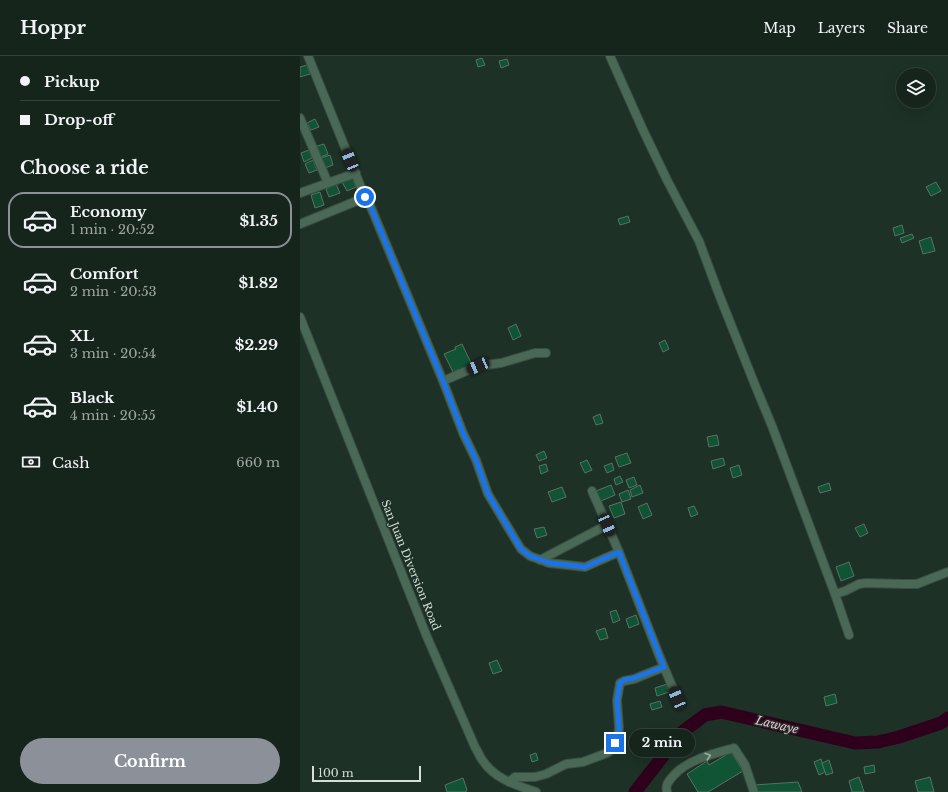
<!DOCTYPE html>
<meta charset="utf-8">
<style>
body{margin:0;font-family:"Libre Baskerville",serif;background:#1f2d25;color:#f1f3f6;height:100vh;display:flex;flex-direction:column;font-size:15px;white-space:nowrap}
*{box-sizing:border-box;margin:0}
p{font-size:13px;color:#9ea5a3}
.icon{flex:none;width:22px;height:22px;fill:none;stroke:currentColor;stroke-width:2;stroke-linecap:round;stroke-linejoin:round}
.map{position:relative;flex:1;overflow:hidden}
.drawer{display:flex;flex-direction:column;background:#16251c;width:300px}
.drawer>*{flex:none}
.top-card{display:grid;align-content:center;height:88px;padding:0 20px;background:#16251c}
.fabs{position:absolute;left:596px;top:12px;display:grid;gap:8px}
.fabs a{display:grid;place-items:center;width:40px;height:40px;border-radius:50%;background:#16251c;box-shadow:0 4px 16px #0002,0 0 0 1px #35423b;font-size:20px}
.scale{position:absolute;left:12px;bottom:10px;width:109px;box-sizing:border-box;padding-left:4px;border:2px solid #d3dfd7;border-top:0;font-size:11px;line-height:14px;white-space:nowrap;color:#d3dfd7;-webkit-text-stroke:3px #1d3126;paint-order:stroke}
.end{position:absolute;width:18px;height:18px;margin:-9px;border:5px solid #1a73e8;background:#fff;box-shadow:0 0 0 2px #fff}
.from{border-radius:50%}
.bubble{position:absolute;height:28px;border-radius:14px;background:#16251c;box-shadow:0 4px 16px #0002,0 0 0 1px #35423b;font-size:13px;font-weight:800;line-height:28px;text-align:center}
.car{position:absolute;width:12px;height:24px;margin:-12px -6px;border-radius:5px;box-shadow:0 0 3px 1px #0007;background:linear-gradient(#222 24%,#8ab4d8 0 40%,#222 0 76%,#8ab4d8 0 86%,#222 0)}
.top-card b{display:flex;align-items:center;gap:14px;height:38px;font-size:15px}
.top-card b+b{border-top:1px solid #35423b}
.top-card i{width:10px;height:10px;background:#f1f3f6}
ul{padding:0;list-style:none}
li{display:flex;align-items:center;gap:12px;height:56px;margin:0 8px 6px;padding:0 12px;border:2px solid transparent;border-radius:16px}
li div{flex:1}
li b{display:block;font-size:15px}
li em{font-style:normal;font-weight:800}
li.active{border-color:#8c9099}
li>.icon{width:36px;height:36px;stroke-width:1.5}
h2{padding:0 20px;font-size:18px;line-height:48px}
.pay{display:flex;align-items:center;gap:10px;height:44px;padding:0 20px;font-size:15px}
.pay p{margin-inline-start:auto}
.action{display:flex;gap:8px;margin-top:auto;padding:8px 20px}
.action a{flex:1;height:46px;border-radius:24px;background:#8c9099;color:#fff;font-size:16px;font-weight:800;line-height:46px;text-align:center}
header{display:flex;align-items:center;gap:24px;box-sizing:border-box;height:56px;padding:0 20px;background:#16251c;border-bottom:1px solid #35423b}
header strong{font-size:19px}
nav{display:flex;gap:22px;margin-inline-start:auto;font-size:14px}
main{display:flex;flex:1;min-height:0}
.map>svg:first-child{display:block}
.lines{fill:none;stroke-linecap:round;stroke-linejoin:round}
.river{stroke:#2f001b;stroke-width:13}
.building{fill:#105435;stroke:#5b7163}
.minor-casing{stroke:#3a4d42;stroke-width:10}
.minor{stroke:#496855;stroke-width:8}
.oneway{stroke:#9cafa3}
.route{stroke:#1a73e8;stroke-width:5}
.labels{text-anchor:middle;stroke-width:3;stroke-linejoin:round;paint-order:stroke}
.street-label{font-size:11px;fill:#d3dfd7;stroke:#1d3126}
.water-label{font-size:12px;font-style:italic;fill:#fbbcd9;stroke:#1d3126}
</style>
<header>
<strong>Hoppr</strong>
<nav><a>Map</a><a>Layers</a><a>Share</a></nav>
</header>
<main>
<section class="drawer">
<div class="top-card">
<b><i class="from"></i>Pickup</b>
<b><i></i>Drop-off</b>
</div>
<h2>Choose a ride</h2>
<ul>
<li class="active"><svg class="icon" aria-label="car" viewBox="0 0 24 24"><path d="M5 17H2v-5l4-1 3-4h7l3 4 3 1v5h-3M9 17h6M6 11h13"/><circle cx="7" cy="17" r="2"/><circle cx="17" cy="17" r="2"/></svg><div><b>Economy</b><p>1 min · 20:52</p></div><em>$1.35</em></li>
<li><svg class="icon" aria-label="car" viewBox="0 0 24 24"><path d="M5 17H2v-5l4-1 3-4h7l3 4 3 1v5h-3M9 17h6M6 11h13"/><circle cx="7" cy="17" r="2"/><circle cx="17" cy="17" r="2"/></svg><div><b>Comfort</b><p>2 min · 20:53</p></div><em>$1.82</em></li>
<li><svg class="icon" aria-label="car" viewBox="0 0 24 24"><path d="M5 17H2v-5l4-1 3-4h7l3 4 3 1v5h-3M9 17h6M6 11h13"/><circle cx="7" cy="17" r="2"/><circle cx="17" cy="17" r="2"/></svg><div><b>XL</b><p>3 min · 20:54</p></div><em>$2.29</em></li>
<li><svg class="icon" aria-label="car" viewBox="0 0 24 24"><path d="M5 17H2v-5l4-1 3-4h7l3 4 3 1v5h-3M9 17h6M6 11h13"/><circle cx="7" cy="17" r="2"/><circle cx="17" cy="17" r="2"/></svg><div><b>Black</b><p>4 min · 20:55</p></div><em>$1.40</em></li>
</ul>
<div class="pay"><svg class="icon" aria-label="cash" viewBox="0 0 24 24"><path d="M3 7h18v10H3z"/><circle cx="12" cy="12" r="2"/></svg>Cash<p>660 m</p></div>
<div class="action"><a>Confirm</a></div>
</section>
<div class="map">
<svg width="648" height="736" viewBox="0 0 648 736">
<rect width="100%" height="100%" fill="#1d3126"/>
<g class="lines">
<polyline class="river" points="335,736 381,677 405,659 421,656 555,687 578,686 599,681 641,667 648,662"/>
</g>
<g class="building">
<polygon points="182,2 185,9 178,11 176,4"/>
<polygon points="207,3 209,9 201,12 199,5"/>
<polygon points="7,9 10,18 0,21 0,11"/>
<polygon points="15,63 19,71 11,74 7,67"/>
<polygon points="24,88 28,98 21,101 17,90"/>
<polygon points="9,94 12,102 4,106 1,97"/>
<polygon points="30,99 33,109 25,112 21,102"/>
<polygon points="13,104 17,114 9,117 5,108"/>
<polygon points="52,121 56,131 47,135 42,126"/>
<polygon points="636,126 641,135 631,140 626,131"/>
<polygon points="36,128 40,137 29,141 26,133"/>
<polygon points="20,136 24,149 15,152 11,139"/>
<polygon points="328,160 330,166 320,169 318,163"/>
<polygon points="602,169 604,177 595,180 593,172"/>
<polygon points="612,178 614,182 602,187 600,182"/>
<polygon points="631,181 635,195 623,198 619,185"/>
<polygon points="216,268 221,280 213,284 208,272"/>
<polygon points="365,284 369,293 363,296 359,287"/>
<polygon points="162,288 172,309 160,315 159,313 153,316 144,298 156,293 155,291"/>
<polygon points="300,358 303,367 296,369 293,361"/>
<polygon points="417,379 419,389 409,391 407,381"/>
<polygon points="244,395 247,402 239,405 236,399"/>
<polygon points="327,397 331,407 319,411 315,401"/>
<polygon points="423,402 425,409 413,413 411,405"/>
<polygon points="287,404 292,414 285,417 280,407"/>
<polygon points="312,407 314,414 307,417 304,410"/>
<polygon points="246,408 248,415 241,418 239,410"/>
<polygon points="439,409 442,419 433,422 430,412"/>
<polygon points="320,420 323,426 316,429 314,423"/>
<polygon points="334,421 337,429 329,432 326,424"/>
<polygon points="529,427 531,434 520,437 518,431"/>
<polygon points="311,429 315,439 301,445 296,435"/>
<polygon points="340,429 343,437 332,441 330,434"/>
<polygon points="262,431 266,441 252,446 248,436"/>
<polygon points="328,434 331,443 322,446 319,438"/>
<polygon points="321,446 325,458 314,462 309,450"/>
<polygon points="347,447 352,459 343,463 338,451"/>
<polygon points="394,450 398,458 391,461 388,452"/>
<polygon points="564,468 568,477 560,481 555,472"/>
<polygon points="244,471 247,479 237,482 234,473"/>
<polygon points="549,506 554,520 541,525 536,511"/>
<polygon points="316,554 320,564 313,567 310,556"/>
<polygon points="336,559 339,568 329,572 326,563"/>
<polygon points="305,572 308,582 300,584 296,575"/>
<polygon points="197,604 202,615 193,618 189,607"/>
<polygon points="367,628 369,636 357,640 355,632"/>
<polygon points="535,638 537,647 526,650 524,641"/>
<polygon points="360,645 362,651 352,654 350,648"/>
<polygon points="431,696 443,715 408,736 398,736 387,718 407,705 409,709"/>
<polygon points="236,697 238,704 232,706 230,699"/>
<polygon points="521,703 525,716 519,719 514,706"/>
<polygon points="529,704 533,717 526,719 522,707"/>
<polygon points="574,709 575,716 565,718 564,711"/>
<polygon points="559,721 564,736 552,736 549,725"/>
<polygon points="630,721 634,736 618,736 615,725"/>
<polygon points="163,722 167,734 166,735 166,736 147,736 145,729"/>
<polygon points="498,726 502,736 457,736 454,729"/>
</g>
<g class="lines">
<g class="minor-casing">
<g id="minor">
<polyline points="8,0 65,141 70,149 143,325 163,377 176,404 188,438 221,493 230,500 249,507 285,511 319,496"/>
<polyline points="310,0 343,74 367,124 399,185 420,241 455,329 472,370 535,538 549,579"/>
<polyline points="0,62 28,127"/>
<polyline points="0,137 56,117"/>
<polyline points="0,168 59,144 65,141"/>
<path d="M0,261L127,581L175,691C178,696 180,701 183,705C195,723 216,729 236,736"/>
<polyline points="143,325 178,310 201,307 235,297 246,297"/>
<polyline points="292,435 319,496 359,599 377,642"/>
<polyline points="240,504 307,469"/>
<polyline points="535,538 545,535 559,528 566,527 604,528 617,528 648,516"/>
<polyline points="209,726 215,721 235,721 246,718 266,708 283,706 307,697 312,693 318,683 319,672 317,644 320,627 324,625 334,623 364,611"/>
<path d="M367,736C365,728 369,725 374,719C389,703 413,698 434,692L445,709L454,736"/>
</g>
</g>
<use href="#minor" class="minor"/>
</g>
<defs><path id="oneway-chevron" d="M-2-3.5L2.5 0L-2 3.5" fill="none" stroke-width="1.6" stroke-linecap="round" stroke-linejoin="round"/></defs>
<use class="oneway" href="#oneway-chevron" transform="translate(408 700) rotate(-18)"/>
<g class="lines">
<polyline class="route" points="65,141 70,149 143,325 163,377 176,404 188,438 221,493 230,500 250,507 285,511 319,496 364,611 334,622 324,624 320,627 317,644 319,672 318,683 315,687"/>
</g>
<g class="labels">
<g class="street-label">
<text transform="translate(111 509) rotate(68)" y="4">San Juan Diversion Road</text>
</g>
<g class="water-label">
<text transform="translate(477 669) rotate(13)" y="4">Lawaye</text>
</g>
</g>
</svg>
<div class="fabs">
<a><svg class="icon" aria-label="layers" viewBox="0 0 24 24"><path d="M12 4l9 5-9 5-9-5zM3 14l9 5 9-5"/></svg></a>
</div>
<div class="scale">100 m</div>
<i class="end from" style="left:65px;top:141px"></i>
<i class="end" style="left:315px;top:687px"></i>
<div class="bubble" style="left:329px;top:673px;width:66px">2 min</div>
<i class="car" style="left:50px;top:104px;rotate:338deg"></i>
<i class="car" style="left:178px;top:310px;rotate:247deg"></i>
<i class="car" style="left:307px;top:469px;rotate:156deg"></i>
<i class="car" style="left:377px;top:642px;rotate:337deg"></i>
</div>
</main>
